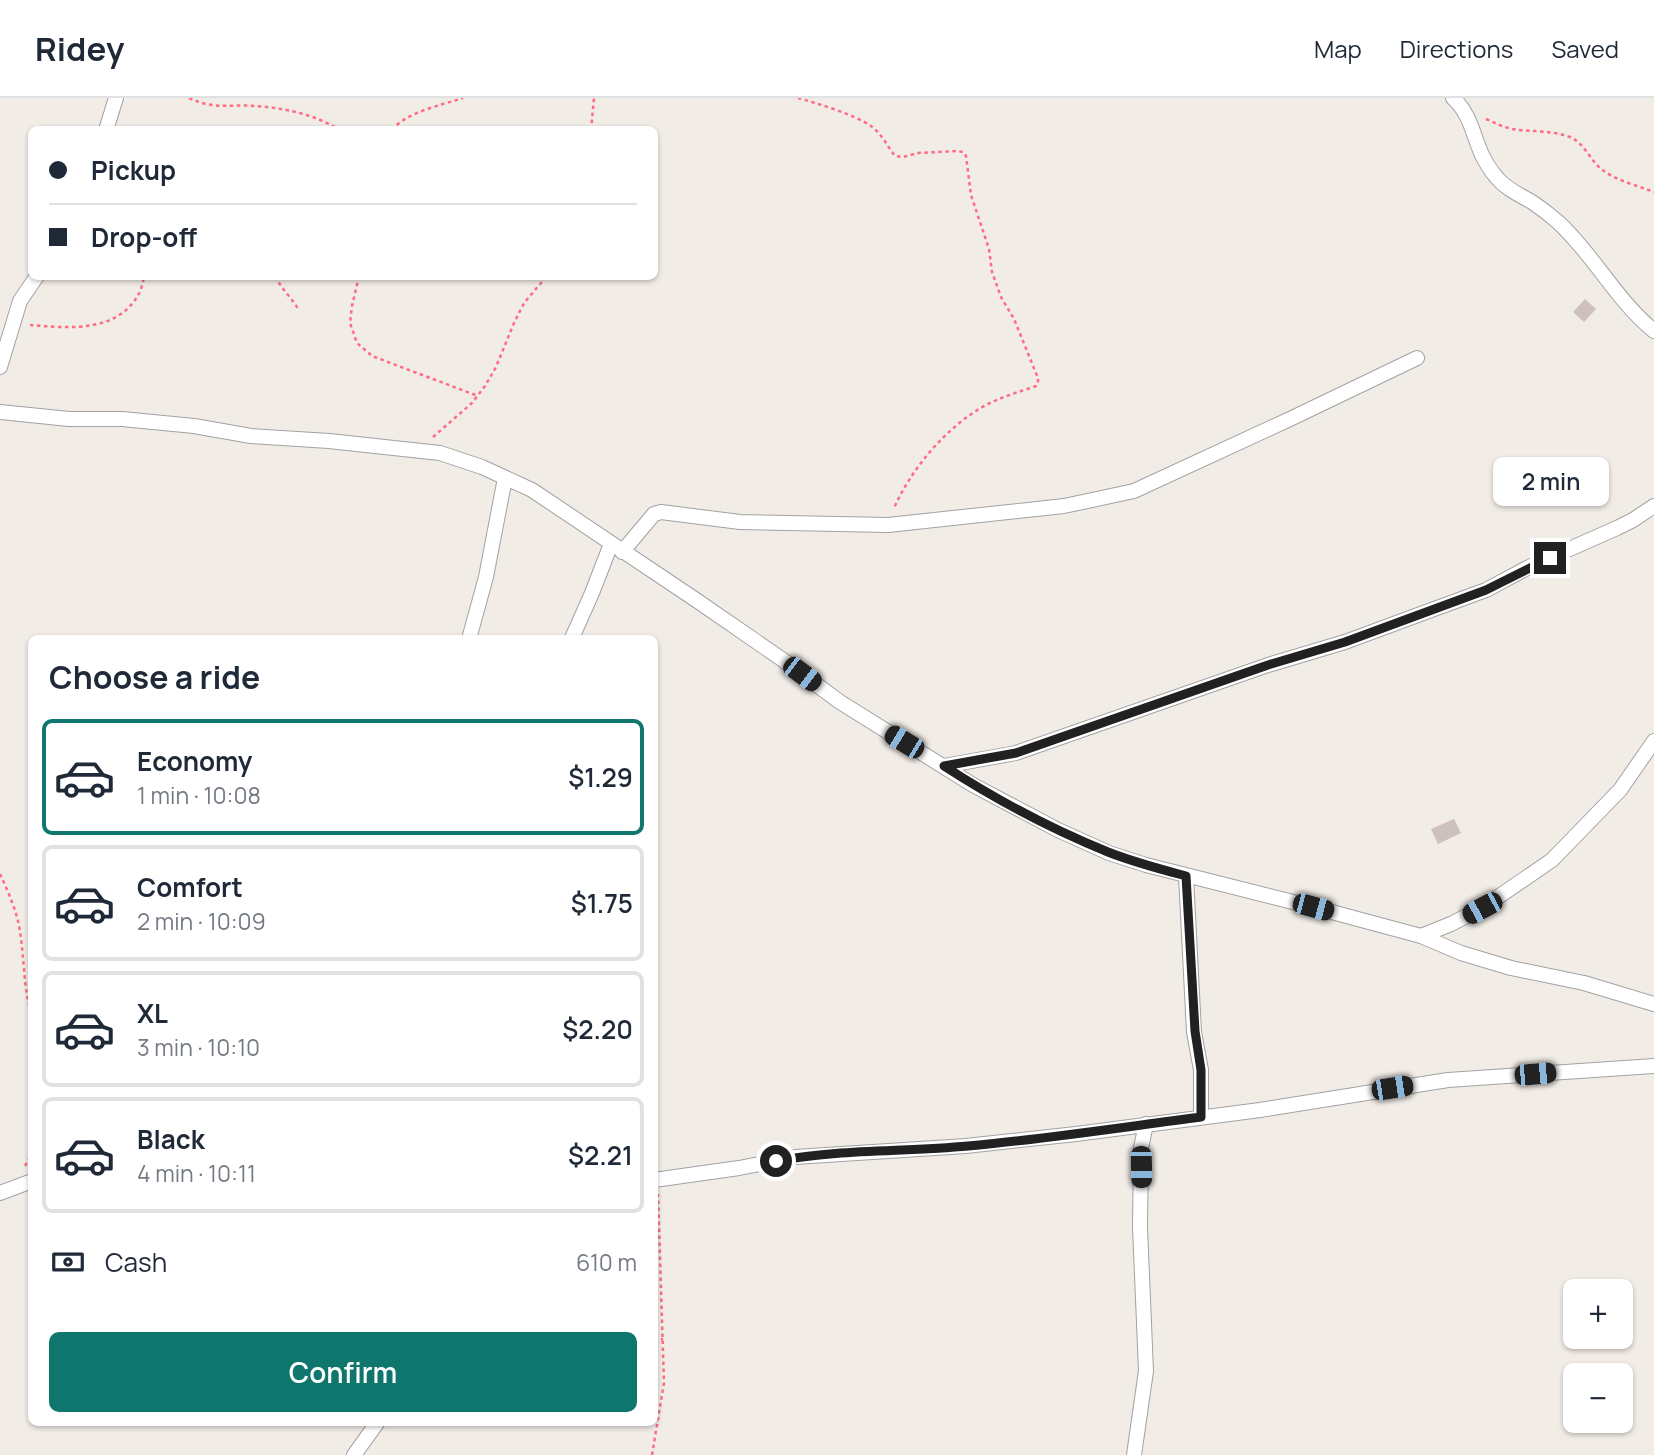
<!DOCTYPE html>
<meta charset="utf-8">
<style>
body{margin:0;font-family:Manrope,sans-serif;background:#f2f2f3;color:#1f2937;height:100vh;display:flex;flex-direction:column;font-size:26px;white-space:nowrap}
*{box-sizing:border-box;margin:0}
p{font-size:23px;color:#747a83}
.icon{flex:none;width:38px;height:38px;fill:none;stroke:currentColor;stroke-width:2;stroke-linecap:round;stroke-linejoin:round}
.map{position:relative;flex:1;overflow:hidden}
.panel{position:absolute;left:28px;top:537px;width:630px;height:791px;display:flex;flex-direction:column;background:#fff;border-radius:10px;box-shadow:0 2px 5px #0004}
.panel>*{flex:none}
.guide{position:absolute;left:28px;top:28px;width:630px;height:154px;border-radius:10px;box-shadow:0 2px 5px #0004;display:grid;align-content:center;height:154px;padding:0 21px;background:#fff}
.fabs{position:absolute;left:1563px;top:1181px;display:grid;gap:14px}
.fabs a{display:grid;place-items:center;width:70px;height:70px;border-radius:10px;background:#fff;box-shadow:0 2px 5px #0004;font-size:35px}
.end{position:absolute;width:32px;height:32px;margin:-16px;border:9px solid #212121;background:#fff;box-shadow:0 0 0 4px #fff}
.from{border-radius:50%}
.bubble{position:absolute;height:49px;border-radius:10px;background:#fff;box-shadow:0 2px 5px #0004;font-size:23px;font-weight:600;line-height:49px;text-align:center}
.car{position:absolute;width:21px;height:42px;margin:-21px -10px;border-radius:9px;box-shadow:0 0 5px 2px #0007;background:linear-gradient(#222 24%,#8ab4d8 0 40%,#222 0 76%,#8ab4d8 0 86%,#222 0)}
.guide b{display:flex;align-items:center;gap:24px;height:66px;font-size:26px}
.guide b+b{border-top:2px solid #e0e1e3}
.guide i{width:18px;height:18px;background:#1f2937}
ul{padding:0;list-style:none}
li{display:flex;align-items:center;gap:21px;height:116px;margin:0 14px 10px;padding:0 7px;border:4px solid #e0e1e3;border-radius:10px}
li div{flex:1}
li b{display:block;font-size:26px}
li em{font-style:normal;font-weight:600}
li.selected{border-color:#0f766e}
li>.icon{width:63px;height:63px;stroke-width:1.5}
h2{padding:0 21px;font-size:32px;line-height:84px}
.pay{display:flex;align-items:center;gap:18px;height:77px;padding:0 21px;font-size:26px}
.pay p{margin-inline-start:auto}
.button{display:flex;gap:14px;margin-top:auto;padding:14px 21px}
.button a{flex:1;height:80px;border-radius:10px;background:#0f766e;color:#fff;font-size:28px;font-weight:600;line-height:80px;text-align:center}
header{display:flex;align-items:center;gap:42px;box-sizing:border-box;height:98px;padding:0 35px;background:#fff;border-bottom:2px solid #e0e1e3}
header strong{font-size:33px}
nav{display:flex;gap:38px;margin-inline-start:auto;font-size:24px}
.map>svg:first-child{display:block}
.building{fill:#cec0bd}
.lines{fill:none;stroke-linecap:round;stroke-linejoin:round}
.minor-casing{stroke:#a2a2a2;stroke-width:16}
.path{stroke:#ff6b84;stroke-width:2.5;stroke-dasharray:3.5 3.5;stroke-linecap:butt}
.minor{stroke:#fff;stroke-width:14}
.route{stroke:#212121;stroke-width:9}
</style>
<header>
<strong>Ridey</strong>
<nav><a>Map</a><a>Directions</a><a>Saved</a></nav>
</header>
<div class="map">
<svg width="1654" height="1357" viewBox="0 0 1654 1357">
<rect width="100%" height="100%" fill="#f2ece7"/>
<g class="building">
<polygon points="1585,201 1596,211 1584,224 1573,214"/>
<polygon points="1454,721 1461,735 1438,746 1431,731"/>
</g>
<g class="lines">
<g class="minor-casing">
<g id="minor">
<path d="M1453,0C1470,15 1473,37 1482,57C1486,65 1491,73 1497,80C1506,91 1520,97 1532,104C1541,110 1550,117 1558,124C1594,157 1616,202 1654,233"/>
<polyline points="106,32 116,0"/>
<polyline points="0,269 20,203 37,178"/>
<polyline points="0,314 69,321 122,321 194,328 251,338 329,343 440,355 482,369 532,392 699,504 783,562 840,604 973,687 1058,732 1109,755 1146,767 1313,809 1421,838 1461,855 1511,870 1584,885 1654,906"/>
<polyline points="622,454 654,416 661,414 740,424 888,427 1064,408 1134,393 1290,321 1417,260"/>
<polyline points="572,540 592,495 611,446"/>
<polyline points="469,541 486,479 505,380"/>
<polyline points="944,668 1016,655 1268,567 1345,544 1426,514 1486,492 1531,468 1617,430 1633,422 1654,408"/>
<polyline points="1186,778 1194,934 1201,972 1201,1019"/>
<polyline points="1421,838 1451,826 1482,810 1552,762 1620,692 1654,643"/>
<polyline points="654,1082 739,1070 795,1059 966,1048 1076,1036 1260,1012 1448,982 1654,968"/>
<polyline points="0,1095 32,1083"/>
<polyline points="354,1357 377,1325"/>
<polyline points="1134,1357 1146,1273 1140,1129 1141,1050 1146,1026"/>
</g>
</g>
<g class="path">
<path d="M189,0C215,12 229,6 255,8C284,10 314,16 340,32"/>
<path d="M798,0C816,5 856,17 871,28C882,36 887,48 895,58L903,59L918,55L957,53L963,54L966,58L971,97L989,151L992,174L1001,199L1014,221L1038,280V285L1036,288C1016,295 997,300 979,311C943,333 911,372 894,410"/>
<path d="M1486,21C1495,25 1503,29 1512,31C1531,34 1552,32 1570,39C1584,45 1589,60 1600,70C1614,82 1636,87 1654,94"/>
<path d="M392,32C406,14 442,7 463,0"/>
<polyline points="591,32 594,0"/>
<path d="M276,178C280,191 292,199 298,211"/>
<polyline points="359,178 352,208 350,225 357,245 372,258 478,298"/>
<path d="M30,227C66,230 115,235 137,199C141,193 143,185 144,178"/>
<polyline points="433,339 472,305 485,288 496,269 514,225 524,205 547,178"/>
<path d="M0,776C7,791 14,807 18,823C25,854 22,887 32,918"/>
<polyline points="25,1068 32,1055"/>
<polyline points="654,1242 663,1241"/>
<polyline points="652,1357 664,1285 658,1096"/>
</g>
<use href="#minor" class="minor"/>
</g>
<g class="lines">
<path class="route" d="M776,1063C839,1051 904,1054 968,1048C1046,1041 1124,1029 1201,1019V972L1195,933L1186,778C1160,771 1133,764 1108,754C1051,731 995,701 944,668L1016,655L1268,567L1345,544L1486,492L1550,460"/>
</g>
</svg>
<div class="fabs">
<a>+</a>
<a>−</a>
</div>
<i class="end from" style="left:776px;top:1063px"></i>
<i class="end" style="left:1550px;top:460px"></i>
<div class="bubble" style="left:1493px;top:359px;width:116px">2 min</div>
<i class="car" style="left:802px;top:576px;rotate:127deg"></i>
<i class="car" style="left:904px;top:644px;rotate:301deg"></i>
<i class="car" style="left:1313px;top:809px;rotate:105deg"></i>
<i class="car" style="left:1482px;top:810px;rotate:242deg"></i>
<i class="car" style="left:1535px;top:976px;rotate:85deg"></i>
<i class="car" style="left:1392px;top:990px;rotate:81deg"></i>
<i class="car" style="left:1141px;top:1069px;rotate:179deg"></i>
<div class="guide">
<b><i class="from"></i>Pickup</b>
<b><i></i>Drop-off</b>
</div>
<section class="panel">
<h2>Choose a ride</h2>
<ul>
<li class="selected"><svg class="icon" aria-label="car" viewBox="0 0 24 24"><path d="M5 17H2v-5l4-1 3-4h7l3 4 3 1v5h-3M9 17h6M6 11h13"/><circle cx="7" cy="17" r="2"/><circle cx="17" cy="17" r="2"/></svg><div><b>Economy</b><p>1 min · 10:08</p></div><em>$1.29</em></li>
<li><svg class="icon" aria-label="car" viewBox="0 0 24 24"><path d="M5 17H2v-5l4-1 3-4h7l3 4 3 1v5h-3M9 17h6M6 11h13"/><circle cx="7" cy="17" r="2"/><circle cx="17" cy="17" r="2"/></svg><div><b>Comfort</b><p>2 min · 10:09</p></div><em>$1.75</em></li>
<li><svg class="icon" aria-label="car" viewBox="0 0 24 24"><path d="M5 17H2v-5l4-1 3-4h7l3 4 3 1v5h-3M9 17h6M6 11h13"/><circle cx="7" cy="17" r="2"/><circle cx="17" cy="17" r="2"/></svg><div><b>XL</b><p>3 min · 10:10</p></div><em>$2.20</em></li>
<li><svg class="icon" aria-label="car" viewBox="0 0 24 24"><path d="M5 17H2v-5l4-1 3-4h7l3 4 3 1v5h-3M9 17h6M6 11h13"/><circle cx="7" cy="17" r="2"/><circle cx="17" cy="17" r="2"/></svg><div><b>Black</b><p>4 min · 10:11</p></div><em>$2.21</em></li>
</ul>
<div class="pay"><svg class="icon" aria-label="cash" viewBox="0 0 24 24"><path d="M3 7h18v10H3z"/><circle cx="12" cy="12" r="2"/></svg>Cash<p>610 m</p></div>
<div class="button"><a>Confirm</a></div>
</section>
</div>
